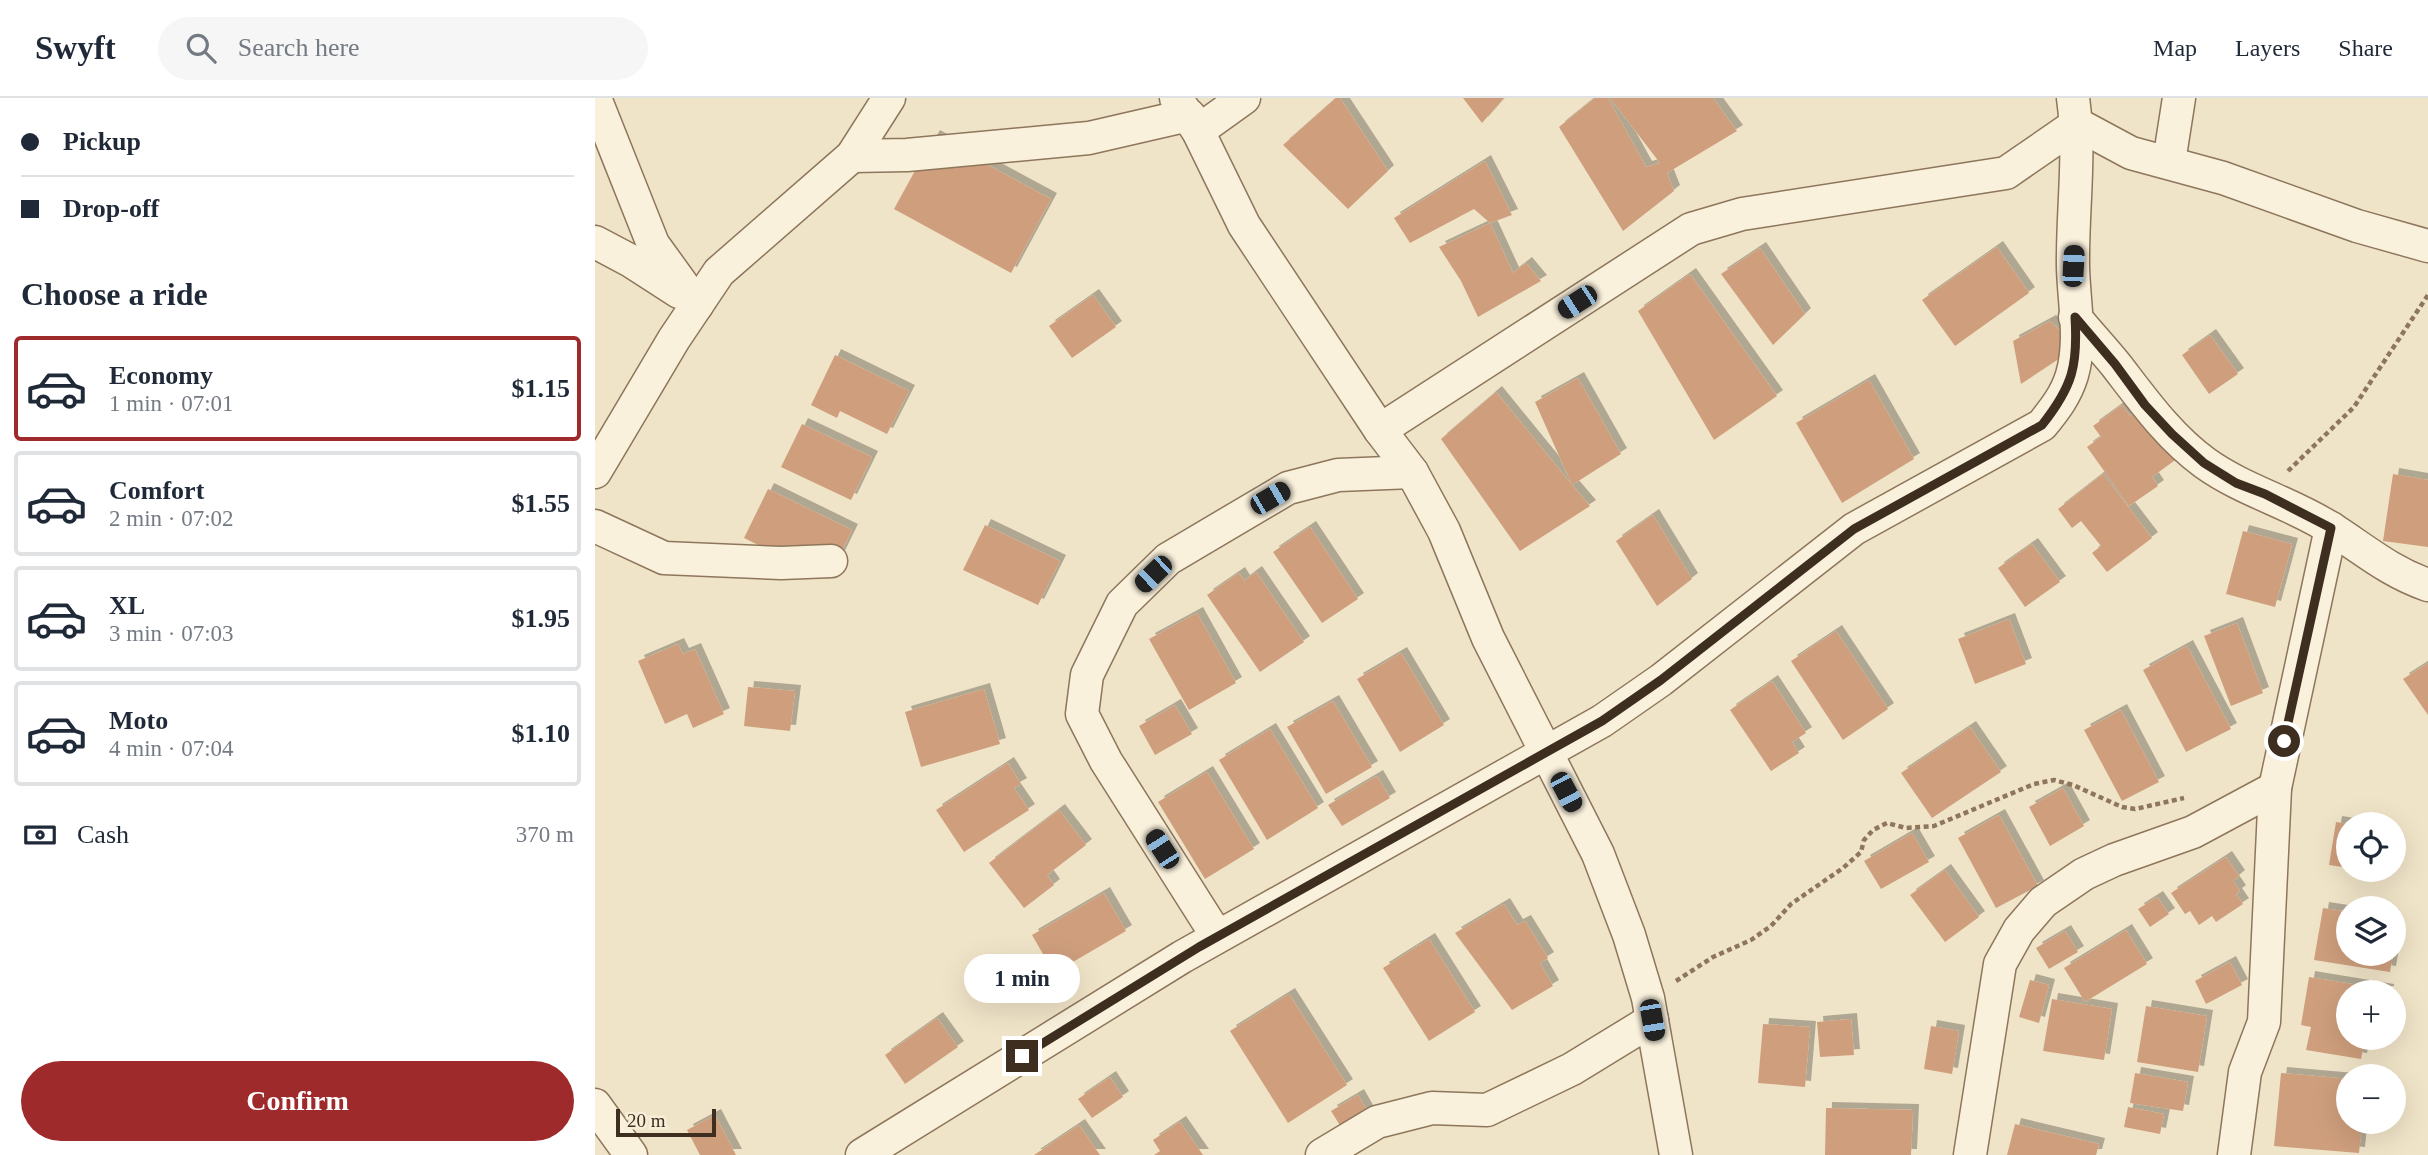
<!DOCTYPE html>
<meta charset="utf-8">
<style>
body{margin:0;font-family:"Times New Roman",serif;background:#f6f6f7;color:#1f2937;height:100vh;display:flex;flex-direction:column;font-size:26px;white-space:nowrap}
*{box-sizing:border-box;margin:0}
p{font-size:23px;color:#747a83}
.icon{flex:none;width:38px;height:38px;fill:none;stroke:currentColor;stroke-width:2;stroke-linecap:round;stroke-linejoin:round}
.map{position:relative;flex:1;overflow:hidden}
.sheet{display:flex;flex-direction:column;background:#fff;width:595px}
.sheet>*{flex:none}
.hud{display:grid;align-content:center;height:154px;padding:0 21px;background:#fff}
.fabs{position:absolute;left:1741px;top:714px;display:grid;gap:14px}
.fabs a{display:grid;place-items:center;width:70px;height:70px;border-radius:50%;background:#fff;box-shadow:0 7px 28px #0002;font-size:35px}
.scale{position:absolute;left:21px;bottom:18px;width:100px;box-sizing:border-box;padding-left:7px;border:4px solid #3d2e20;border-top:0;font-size:19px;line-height:24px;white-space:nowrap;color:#3d2e20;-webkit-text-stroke:5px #f7eed8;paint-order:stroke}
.end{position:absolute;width:32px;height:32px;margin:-16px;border:9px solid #3d2e20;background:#fff;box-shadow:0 0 0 4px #fff}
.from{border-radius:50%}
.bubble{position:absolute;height:49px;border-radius:24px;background:#fff;box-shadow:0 7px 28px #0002;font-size:23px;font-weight:700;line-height:49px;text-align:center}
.car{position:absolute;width:21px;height:42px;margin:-21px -10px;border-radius:9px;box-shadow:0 0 5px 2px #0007;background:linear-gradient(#222 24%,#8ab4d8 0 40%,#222 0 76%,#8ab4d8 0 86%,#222 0)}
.hud b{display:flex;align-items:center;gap:24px;height:66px;font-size:26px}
.hud b+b{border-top:2px solid #e0e1e3}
.hud i{width:18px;height:18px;background:#1f2937}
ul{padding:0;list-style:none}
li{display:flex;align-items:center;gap:21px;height:105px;margin:0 14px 10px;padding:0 7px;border:4px solid #e0e1e3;border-radius:7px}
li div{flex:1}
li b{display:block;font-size:26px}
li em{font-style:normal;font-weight:700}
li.current{border-color:#9e2a2b}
li>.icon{width:63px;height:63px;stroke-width:1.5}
h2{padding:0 21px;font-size:32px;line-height:84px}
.pay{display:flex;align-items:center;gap:18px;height:77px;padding:0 21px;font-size:26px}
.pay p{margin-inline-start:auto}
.cta{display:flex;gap:14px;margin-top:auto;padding:14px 21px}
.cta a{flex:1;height:80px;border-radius:42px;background:#9e2a2b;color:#fff;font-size:28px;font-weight:700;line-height:80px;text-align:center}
header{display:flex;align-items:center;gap:42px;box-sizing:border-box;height:98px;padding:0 35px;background:#fff;border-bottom:2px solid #e0e1e3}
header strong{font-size:33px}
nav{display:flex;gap:38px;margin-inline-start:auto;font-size:24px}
.search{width:490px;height:63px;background:#f6f6f7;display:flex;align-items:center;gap:18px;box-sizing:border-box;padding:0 24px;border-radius:38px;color:#747a83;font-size:26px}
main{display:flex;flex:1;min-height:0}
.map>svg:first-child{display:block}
.building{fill:#cf9f7d;filter:url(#shadow)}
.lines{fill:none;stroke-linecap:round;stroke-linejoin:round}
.street-casing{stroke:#8d765c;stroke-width:35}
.path{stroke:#8d765c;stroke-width:4.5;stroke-dasharray:5 3.5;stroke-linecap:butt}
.street{stroke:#faf1dc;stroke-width:32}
.route{stroke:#3d2e20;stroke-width:9}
</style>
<header>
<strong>Swyft</strong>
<div class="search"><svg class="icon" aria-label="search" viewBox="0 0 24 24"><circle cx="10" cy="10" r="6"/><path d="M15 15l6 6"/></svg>Search here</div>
<nav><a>Map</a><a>Layers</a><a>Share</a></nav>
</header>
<main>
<section class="sheet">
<div class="hud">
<b><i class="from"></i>Pickup</b>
<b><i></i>Drop-off</b>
</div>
<h2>Choose a ride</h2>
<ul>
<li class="current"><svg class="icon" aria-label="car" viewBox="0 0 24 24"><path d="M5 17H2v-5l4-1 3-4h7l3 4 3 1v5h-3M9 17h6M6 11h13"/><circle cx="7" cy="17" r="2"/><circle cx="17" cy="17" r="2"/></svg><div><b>Economy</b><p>1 min · 07:01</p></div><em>$1.15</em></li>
<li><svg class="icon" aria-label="car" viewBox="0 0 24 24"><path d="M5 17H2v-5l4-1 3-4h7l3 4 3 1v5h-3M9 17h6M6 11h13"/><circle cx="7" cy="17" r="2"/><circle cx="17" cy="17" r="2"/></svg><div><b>Comfort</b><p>2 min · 07:02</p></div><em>$1.55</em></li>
<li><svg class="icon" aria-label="car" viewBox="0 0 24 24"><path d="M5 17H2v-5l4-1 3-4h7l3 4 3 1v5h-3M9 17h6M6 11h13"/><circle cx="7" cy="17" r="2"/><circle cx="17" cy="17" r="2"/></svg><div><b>XL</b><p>3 min · 07:03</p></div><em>$1.95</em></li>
<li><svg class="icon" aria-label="car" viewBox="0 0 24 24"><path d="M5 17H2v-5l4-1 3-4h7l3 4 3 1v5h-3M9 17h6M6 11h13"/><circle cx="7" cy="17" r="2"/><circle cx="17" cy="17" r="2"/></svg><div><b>Moto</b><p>4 min · 07:04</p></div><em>$1.10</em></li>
</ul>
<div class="pay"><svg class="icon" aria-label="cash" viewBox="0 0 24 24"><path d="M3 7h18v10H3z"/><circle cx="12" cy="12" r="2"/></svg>Cash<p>370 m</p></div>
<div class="cta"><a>Confirm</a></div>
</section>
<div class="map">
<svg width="1833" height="1057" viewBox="0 0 1833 1057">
<defs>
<filter id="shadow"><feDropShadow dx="6" dy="-6" stdDeviation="0" flood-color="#0004"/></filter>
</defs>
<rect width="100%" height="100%" fill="#f0e4c8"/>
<g class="building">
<polygon points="741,0 745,0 793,73 753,111 688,47"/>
<polygon points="868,0 909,0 887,25"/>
<polygon points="1000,0 1013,0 1051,69 1065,65 1015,0 1118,0 1142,33 1072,75 1079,93 1028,133 964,29"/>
<polygon points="339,38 456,101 416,175 299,111"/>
<polygon points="890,63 917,117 895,125 918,175 931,165 946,183 883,219 866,183 844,149 895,125 879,111 815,145 799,120"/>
<polygon points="1402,149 1434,195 1360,248 1327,202"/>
<polygon points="1165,150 1210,216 1178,247 1126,176"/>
<polygon points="1095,176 1182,298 1119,342 1043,213"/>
<polygon points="498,197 521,229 477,260 454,228"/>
<polygon points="1455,223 1482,249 1426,286 1418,243"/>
<polygon points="1615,237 1643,276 1614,296 1587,257"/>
<polygon points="240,257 314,293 292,336 245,313 242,320 216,307"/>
<polygon points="983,280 1026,356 977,387 995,408 925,453 846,341 901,294 977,387 940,304"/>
<polygon points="1274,282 1319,361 1247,405 1201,325"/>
<polygon points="1527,307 1535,318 1548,310 1583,360 1557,379 1563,388 1534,408 1492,349 1506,339 1498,328"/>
<polygon points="207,326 277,359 256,402 186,369"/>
<polygon points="1508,376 1557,440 1512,474 1497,455 1506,448 1486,423 1477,430 1463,411"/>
<polygon points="1798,376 1833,382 1833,449 1788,443"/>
<polygon points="173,391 257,432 233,481 149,440"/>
<polygon points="1058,417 1097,481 1062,508 1021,443"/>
<polygon points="390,427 465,463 443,507 368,472"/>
<polygon points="715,429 763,501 727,525 678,454"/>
<polygon points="1648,433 1697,446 1680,509 1631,496"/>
<polygon points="1437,446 1465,484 1430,509 1403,470"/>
<polygon points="661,474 709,544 665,574 612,497 644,475 649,483"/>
<polygon points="602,515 641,585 594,612 554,541"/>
<polygon points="1414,521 1431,566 1380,586 1363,541"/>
<polygon points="1642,525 1668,595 1636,608 1609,538"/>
<polygon points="1241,533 1293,611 1248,642 1196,563"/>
<polygon points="83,546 88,556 100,551 129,616 98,630 92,616 70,626 43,563"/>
<polygon points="1592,548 1636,631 1591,654 1548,572"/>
<polygon points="806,555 849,627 805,654 762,581"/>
<polygon points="1833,565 1833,617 1808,581"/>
<polygon points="1177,583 1211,635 1197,644 1204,655 1176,673 1135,612"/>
<polygon points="153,589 200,593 195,633 149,628"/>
<polygon points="389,591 405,646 326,669 310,614"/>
<polygon points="738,603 777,669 731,696 692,629"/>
<polygon points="580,607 597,636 560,657 544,628"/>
<polygon points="1526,612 1564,684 1527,703 1489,632"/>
<polygon points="1375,629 1406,674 1337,720 1306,675"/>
<polygon points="675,631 723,710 672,742 624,662"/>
<polygon points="413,665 426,686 419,690 434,712 369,754 341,712"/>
<polygon points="612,674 659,751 610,781 563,704"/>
<polygon points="782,678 795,700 747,728 733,707"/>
<polygon points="1468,690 1489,728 1455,748 1434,709"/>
<polygon points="464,712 491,747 452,777 459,787 429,810 394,765"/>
<polygon points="1404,717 1443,788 1401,810 1363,740"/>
<polygon points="1741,724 1754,726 1754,770 1734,767"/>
<polygon points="1317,735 1334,764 1286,791 1269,763"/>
<polygon points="1631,759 1644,778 1638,783 1645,793 1641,796 1648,806 1621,824 1617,818 1604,827 1595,813 1590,816 1576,795"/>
<polygon points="1350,772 1384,819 1350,844 1315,797"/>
<polygon points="509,795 531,833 459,875 437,837"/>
<polygon points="1562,799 1574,816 1555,829 1543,811"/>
<polygon points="909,806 922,827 930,823 953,860 945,865 958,888 917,912 860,835"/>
<polygon points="1728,810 1754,814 1754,856 1798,856 1795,874 1719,862"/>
<polygon points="1531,832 1552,866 1490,904 1469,870"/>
<polygon points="1470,833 1483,854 1454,871 1441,850"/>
<polygon points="834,841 880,914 834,943 788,870"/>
<polygon points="1635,864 1647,887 1611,906 1600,883"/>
<polygon points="1714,879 1793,892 1793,894 1754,894 1754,940 1770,940 1766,961 1711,952 1716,929 1706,927"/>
<polygon points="1435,882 1454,887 1444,925 1424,919"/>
<polygon points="694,896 752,987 693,1025 635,933"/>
<polygon points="1457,901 1517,911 1509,962 1448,953"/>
<polygon points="1551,908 1612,918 1603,974 1542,964"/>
<polygon points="342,920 363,949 310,986 290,957"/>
<polygon points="1256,921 1259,957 1225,959 1222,924"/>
<polygon points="1168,926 1215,929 1210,989 1163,985"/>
<polygon points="1336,928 1364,933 1357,976 1329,971"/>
<polygon points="1540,975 1593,984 1588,1013 1535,1005"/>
<polygon points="1686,975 1754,981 1754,1024 1767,1024 1764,1055 1679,1048"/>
<polygon points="515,979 528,999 497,1020 483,1001"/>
<polygon points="763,997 772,1013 746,1029 736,1013"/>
<polygon points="1533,1009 1569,1016 1565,1036 1529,1029"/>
<polygon points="1231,1010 1318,1012 1316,1057 1230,1057"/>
<polygon points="120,1017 141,1057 105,1057 92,1032"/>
<polygon points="585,1024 608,1057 559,1057 565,1053 558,1042"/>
<polygon points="1420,1026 1504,1046 1501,1057 1412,1057"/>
<polygon points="484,1027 505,1057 439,1057"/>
</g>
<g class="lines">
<g class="street-casing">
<g id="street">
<polyline points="0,0 58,146 102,207"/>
<polyline points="581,0 603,33 649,127 785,332 817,374 849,433 893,540 1003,756 1034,837 1053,900 1081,1057"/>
<polyline points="603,33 649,0"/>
<polyline points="257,58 312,57 494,40 594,17"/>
<polyline points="1574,64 1584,0"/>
<polyline points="0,144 36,163 84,194"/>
<path d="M1480,219C1493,235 1508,251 1521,267C1548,302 1574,339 1610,365C1649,393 1697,405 1737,431C1770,452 1795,474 1833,487"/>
<polyline points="785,332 1096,131 1147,116 1411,75 1482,26 1536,55 1628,80 1762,128 1833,148"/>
<polyline points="0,374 79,241 124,174 257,58 294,0"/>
<polyline points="0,428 69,460 186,465 236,463"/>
<polyline points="622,838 511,663 487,616 492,577 527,506 573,461 693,390 743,377 817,374"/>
<polyline points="0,1007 36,1057"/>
<path d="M267,1057L587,859L1007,623L1066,582L1259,431L1447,327C1460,311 1471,297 1477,277C1487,243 1479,205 1478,170C1477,114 1486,57 1478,0"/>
<polyline points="727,1057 782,1024 837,1010 892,1012 977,971 1057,922"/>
<polyline points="1375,1057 1405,866 1424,832 1448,804 1489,776 1519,762 1598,734 1680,690"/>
<polyline points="1639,1057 1650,974 1669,924 1680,690 1736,430"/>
</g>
</g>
<g class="path">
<polyline points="1693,373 1759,309 1833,197"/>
<polyline points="1081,883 1118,859 1156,842 1176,828 1196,806 1248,770 1266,754 1269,742 1278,732 1292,725 1311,730 1339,728 1439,686 1459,682 1478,687 1527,709 1540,711 1589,700"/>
</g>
<use href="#street" class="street"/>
</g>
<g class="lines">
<path class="route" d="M427,958L604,849L1007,623L1066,582L1259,431L1447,327C1478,288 1483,267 1480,219L1520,266L1550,307L1577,336L1609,365L1641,385L1670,396L1736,430L1689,643"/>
</g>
</svg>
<div class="fabs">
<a><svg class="icon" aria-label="locate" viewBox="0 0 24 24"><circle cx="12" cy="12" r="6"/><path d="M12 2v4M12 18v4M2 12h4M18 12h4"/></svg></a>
<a><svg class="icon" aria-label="layers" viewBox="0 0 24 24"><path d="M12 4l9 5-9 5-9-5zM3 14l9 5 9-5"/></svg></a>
<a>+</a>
<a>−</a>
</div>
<div class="scale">20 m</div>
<i class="end from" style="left:1689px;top:643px"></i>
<i class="end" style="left:427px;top:958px"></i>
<div class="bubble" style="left:369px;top:856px;width:116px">1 min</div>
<i class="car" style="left:1478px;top:168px;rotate:3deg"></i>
<i class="car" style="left:982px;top:204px;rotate:237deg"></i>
<i class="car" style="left:675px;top:400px;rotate:60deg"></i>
<i class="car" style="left:558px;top:476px;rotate:226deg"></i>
<i class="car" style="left:971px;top:694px;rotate:152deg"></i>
<i class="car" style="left:567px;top:751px;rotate:327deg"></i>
<i class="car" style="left:1057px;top:922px;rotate:170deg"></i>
</div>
</main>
